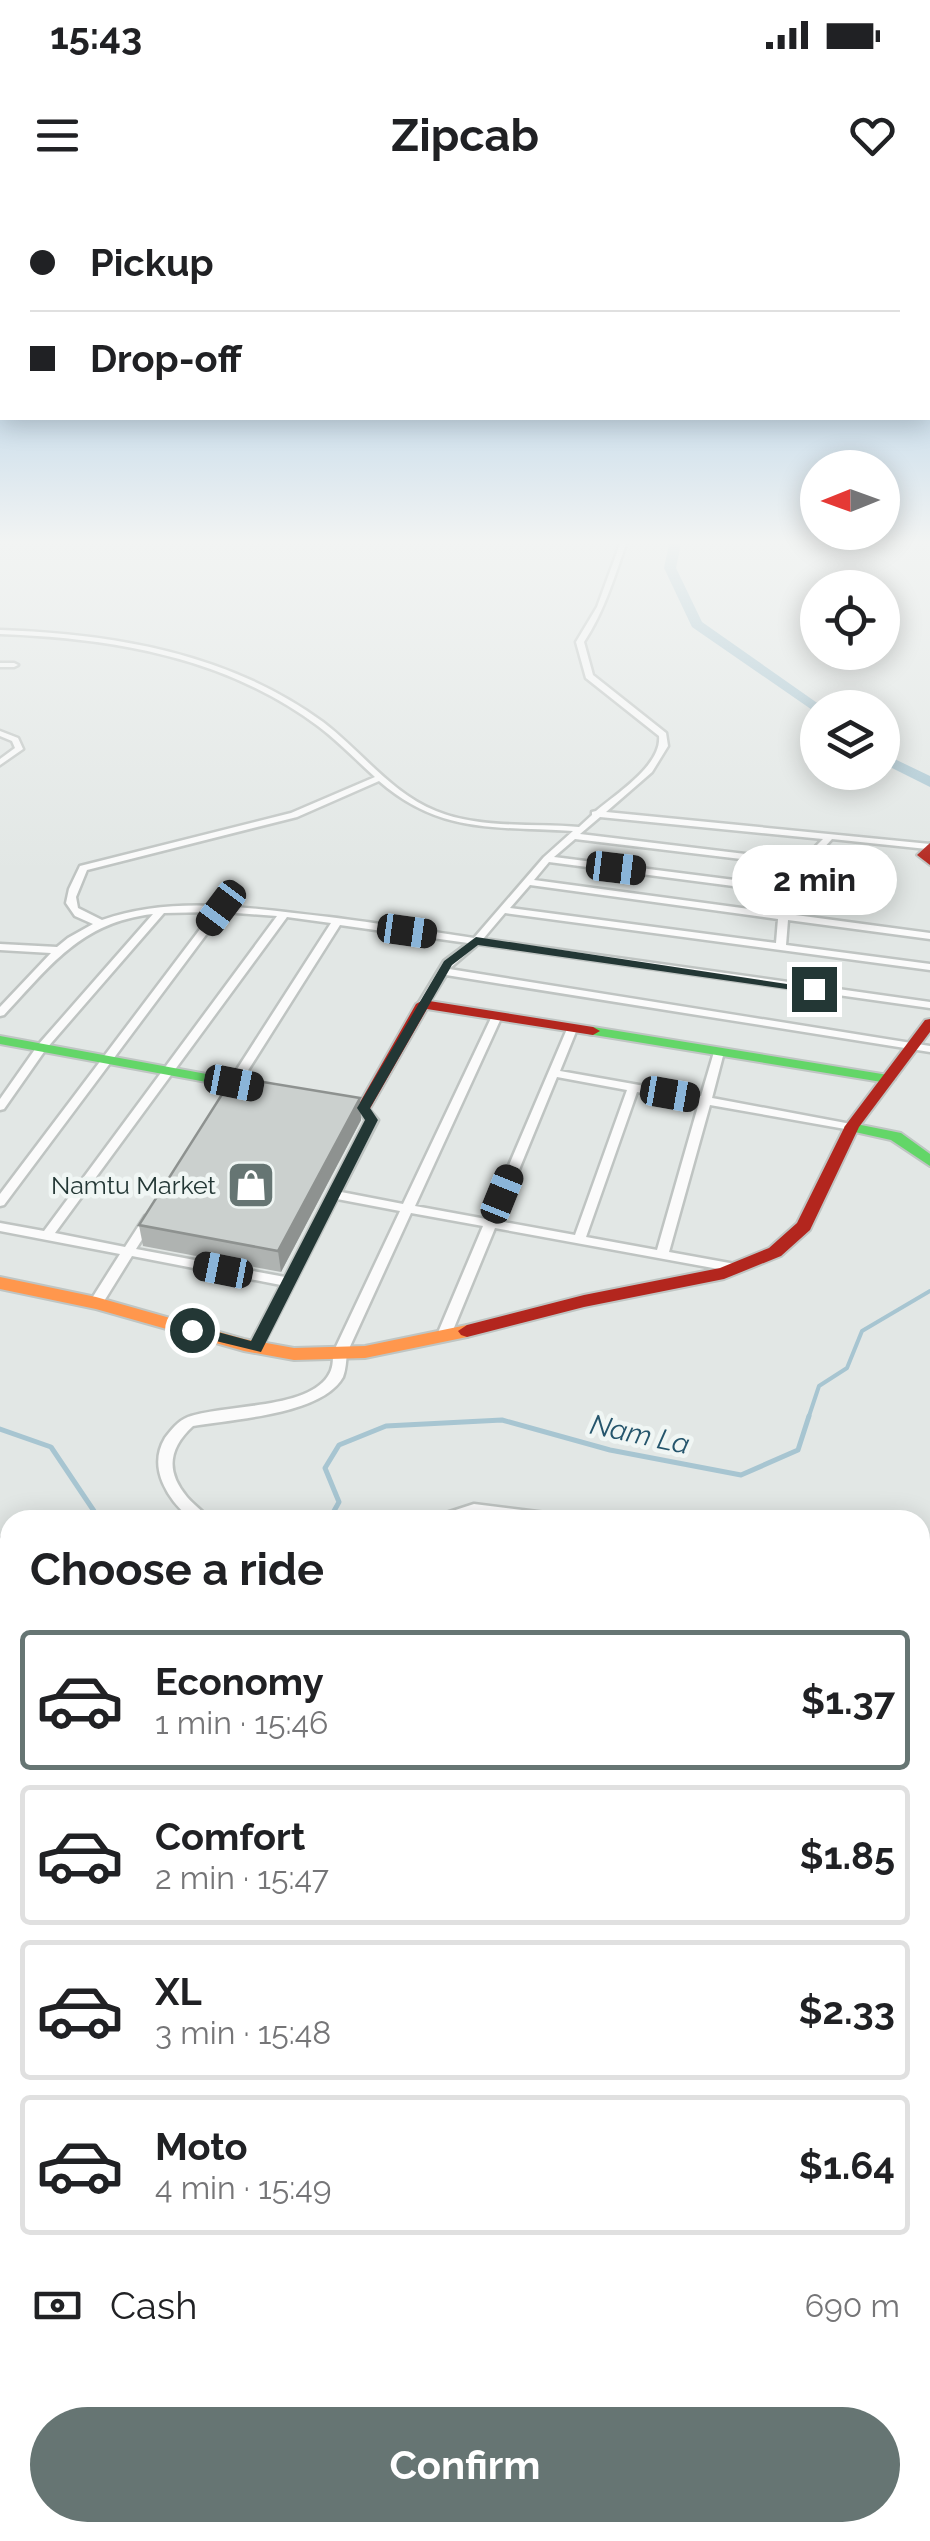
<!DOCTYPE html>
<meta charset="utf-8">
<style>
body{margin:0;font-family:Raleway,sans-serif;background:#f2f2f2;color:#202124;height:100vh;display:flex;flex-direction:column;font-size:38px;white-space:nowrap}
*{box-sizing:border-box;margin:0}
p{font-size:32px;color:#757577}
.icon{flex:none;width:55px;height:55px;fill:none;stroke:currentColor;stroke-width:2;stroke-linecap:round;stroke-linejoin:round}
.map{position:relative;flex:1;overflow:hidden}
.details{position:absolute;left:0px;top:1310px;width:930px;height:1032px;display:flex;flex-direction:column;background:#fff;border-radius:30px 30px 0 0;box-shadow:0 5px 25px #0003}
.details>*{flex:none}
.hud{position:absolute;left:0px;top:0px;width:930px;height:220px;box-shadow:0 5px 25px #0003;display:grid;align-content:center;height:220px;padding:0 30px;background:#fff}
.needle{width:65px;rotate:269deg}
.controls{position:absolute;left:800px;top:250px;display:grid;gap:20px}
.controls a{display:grid;place-items:center;width:100px;height:100px;border-radius:50%;background:#fff;box-shadow:0 5px 25px #0003;font-size:50px}
.end{position:absolute;width:45px;height:45px;margin:-22px;border:12px solid #233735;background:#fff;box-shadow:0 0 0 5px #fff}
.from{border-radius:50%}
.bubble{position:absolute;height:70px;border-radius:35px;background:#fff;box-shadow:0 5px 25px #0003;font-size:32px;font-weight:700;line-height:70px;text-align:center}
.car{position:absolute;width:30px;height:60px;margin:-30px -15px;border-radius:12px;box-shadow:0 0 8px 2px #0007;background:linear-gradient(#222 24%,#8ab4d8 0 40%,#222 0 76%,#8ab4d8 0 86%,#222 0)}
.hud b{display:flex;align-items:center;gap:35px;height:95px;font-size:38px}
.hud b+b{border-top:2px solid #e0e0e0}
.hud i{width:25px;height:25px;background:#202124}
ul{padding:0;list-style:none}
li{display:flex;align-items:center;gap:30px;height:140px;margin:0 20px 15px;padding:0 10px;border:5px solid #e0e0e0;border-radius:10px}
li div{flex:1}
li b{display:block;font-size:38px}
li em{font-style:normal;font-weight:700}
li.active{border-color:#667573}
li>.icon{width:90px;height:90px;stroke-width:1.5}
h2{padding:0 30px;font-size:45px;line-height:120px}
.pay{display:flex;align-items:center;gap:25px;height:110px;padding:0 30px;font-size:38px}
.pay p{margin-inline-start:auto}
.action{display:flex;gap:20px;margin-top:auto;padding:20px 30px}
.action a{flex:1;height:115px;border-radius:60px;background:#667573;color:#fff;font-size:40px;font-weight:700;line-height:115px;text-align:center}
.status{display:flex;justify-content:space-between;align-items:center;height:70px;padding:0 50px;background:#fff;direction:ltr}
.status svg{height:28px;fill:currentColor}
header{display:flex;justify-content:space-between;align-items:center;height:130px;padding:0 30px;background:#fff;font-size:45px;font-weight:700}
.map>svg:first-child{display:block}
.lines{fill:none;stroke-linecap:round;stroke-linejoin:round}
.stream-far1{stroke:#a7c5d1;stroke-width:4}
.stream{stroke:#a7c5d1;stroke-width:5}
.river{fill:#a7c5d1;fill-rule:evenodd}
.street-casing{stroke:#bfc4c2;stroke-width:5}
.fast-casing{stroke:#bfc5c3;stroke-width:4}
.slow-casing{stroke:#bfc5c3;stroke-width:4}
.jam-casing{stroke:#bfc5c3;stroke-width:4}
.street{fill:#fbfbfb;fill-rule:evenodd}
.fast{fill:#63d668;fill-rule:evenodd}
.slow{fill:#ff974d;fill-rule:evenodd}
.jam{fill:#b3261e;fill-rule:evenodd}
.wall{fill:#afb3b1}
.shaded-wall{fill:#8e9290}
.building{fill:#cbd0ce;stroke:#8e9290;stroke-width:2.5}
.route{fill:#233735}
.labels{text-anchor:middle;stroke-width:9;stroke-linejoin:round;paint-order:stroke}
.poi-label{font-size:25px;fill:#233735;stroke:#f0f6f4;text-anchor:end}
.water-label{font-size:28px;font-style:italic;fill:#25556c;stroke:#f0f6f4}
</style>
<div class="status"><b>15:43</b><svg viewBox="0 0 49 12"><path d="M0 12V9h3v3zM5 12V6h3v6zM10 12V3h3v9zM15 12V0h3v12zM26 1h20v11H26zM47 4h2v5h-2z"/></svg></div>
<header><svg class="icon" aria-label="menu" viewBox="0 0 24 24"><path d="M4 6h16M4 12h16M4 18h16"/></svg>Zipcab<svg class="icon" aria-label="heart" viewBox="0 0 24 24"><path d="M12 20l-8-8c-3-5 5-10 8-4 3-6 11-1 8 4z"/></svg></header>
<div class="map">
<svg width="930" height="2341" viewBox="0 0 930 2341">
<rect width="100%" height="100%" fill="#e2e7e5"/>
<g class="lines">
<polyline class="stream-far1" points="808,1219 819,1186 847,1168 862,1131 930,1091"/>
<g class="stream">
<polyline points="0,1229 51,1247 100,1320"/>
<polyline points="329,1320 339,1302 325,1268 339,1245 386,1226 502,1220 610,1250 741,1275 798,1250 809,1216"/>
</g>
<g class="river">
<polygon points="669,344 681,344 676,368 702,422 823,507 818,508 818,514 692,427 664,368"/>
<polygon points="882,553 930,576 930,587 882,563"/>
</g>
<g class="street-casing">
<g id="street">
<path d="M620,344H626C614,378 604,412 584,442L593,475L666,533L668,546L652,572L606,612L930,644V648L927,649L832,639L809,664L791,665L788,714L930,733V739L788,720L786,745L930,764V770L505,713L483,739L930,802V808L478,744L449,769L930,846V852L446,775L427,806L423,807L418,804L444,761L468,743L340,725L235,891L233,893H225L223,891L331,723L287,717L55,1033L125,1047L145,1016L149,1015L155,1019L136,1049L285,1077L366,920L357,909L359,907H367L378,920L341,992L403,1004L492,816L497,813L502,816L415,1006L486,1019L567,829L572,826L577,829L560,871L701,896L714,852L719,849L724,852L712,898L851,924L857,927L851,930L710,905L669,1052L735,1064L740,1065L741,1068L740,1071L735,1072L495,1028L451,1135L444,1140L437,1135L483,1026L411,1013L347,1153C346,1161 346,1169 343,1177C322,1215 232,1219 193,1226C169,1248 165,1271 187,1297C194,1305 203,1311 210,1320H192C168,1300 147,1268 165,1238C171,1230 178,1221 188,1217C223,1204 306,1210 328,1176C333,1169 333,1161 333,1153L400,1011L337,999L260,1151H250L248,1148L281,1085L132,1056L101,1106H91L89,1103L120,1054L0,1031V1023L44,1031L277,716L223,712L4,1005L0,1006V994L213,712L164,713L46,849L4,909L0,910V899L38,845L153,714C81,722 50,766 4,815L0,816V807L51,753L0,750V744L57,747L68,738L93,724L75,716L66,703L69,689L80,666L291,613L375,577C356,560 338,541 318,526C226,457 112,438 0,434V430C114,434 229,453 323,522C361,551 391,593 436,611C480,629 532,623 579,627L592,615V612L596,611C616,594 662,565 659,536L586,478L576,442L597,407ZM379,581C441,635 498,626 573,631L544,657L474,738C426,731 377,723 329,717C254,709 175,694 102,720L78,708L76,697L87,670L297,617ZM600,617L823,639L803,659H787L580,634ZM575,639L782,664L781,686L554,657ZM549,662L780,692L779,713L534,680ZM530,685L778,719L776,743L510,708ZM557,877L627,890L575,1035L498,1021ZM637,892L699,903L657,1050L586,1037Z"/>
<polygon points="0,463 14,463 18,465 14,467 0,467"/>
<polygon points="0,531 18,538 23,549 0,565 0,559 15,548 12,541 0,536"/>
<polygon points="474,1304 554,1314 559,1316 562,1320 507,1320 474,1316 461,1320 434,1320 437,1316"/>
<polygon points="0,1338 10,1345 10,1361 0,1354"/>
<polygon points="930,1345 930,1359 920,1364 920,1350"/>
<polygon points="10,1391 10,1405 0,1409 0,1395"/>
<path d="M920,1464C930,1469 930,1482 930,1494C917,1489 920,1476 920,1464Z"/>
<polygon points="10,1467 10,1481 0,1485 0,1471"/>
<polygon points="10,1562 10,1579 0,1584 0,1567"/>
<rect x="920" y="1564" width="10" height="16"/>
<polygon points="10,1675 10,1693 0,1697 0,1679"/>
<rect x="0" y="2126" width="10" height="22"/>
<polygon points="920,2132 930,2137 930,2162 920,2157"/>
<polygon points="920,2248 930,2253 930,2277 920,2273"/>
<polygon points="187,2332 211,2332 208,2341 184,2341"/>
</g>
</g>
<g class="fast-casing">
<g id="fast">
<polygon points="593,827 888,875 895,879 888,883 588,834 586,831"/>
<polygon points="0,836 250,882 257,886 250,890 0,844"/>
<polygon points="851,923 901,933 930,954 930,966 891,940 846,930 844,927"/>
</g>
</g>
<g class="slow-casing">
<polygon id="slow" points="0,1077 96,1097 244,1139 294,1148 365,1146 467,1125 476,1131 467,1137 365,1158 294,1160 244,1151 96,1109 0,1089"/>
</g>
<g class="jam-casing">
<g id="jam">
<polygon points="930,643 930,665 917,655"/>
<polygon points="423,800 593,827 600,831 593,835 427,809 368,912 335,907 335,901 359,904 416,804"/>
<polygon points="930,819 930,832 859,927 810,1030 781,1056 724,1079 584,1107 467,1137 461,1135 458,1131 467,1125 584,1095 720,1068 769,1048 797,1023 845,926 925,820"/>
</g>
</g>
<use href="#street" class="street"/>
<use href="#fast" class="fast"/>
<use href="#slow" class="slow"/>
<use href="#jam" class="jam"/>
</g>
<polygon class="wall" points="360,898 361,920 281,1072 143,1046 139,1025"/>
<polygon class="shaded-wall" points="360,898 361,920 281,1072 278,1051"/>
<polygon class="building" points="233,877 360,898 278,1051 139,1025"/>
<linearGradient id="sky" x2="0" y2="1"><stop stop-color="#8ebbdf"/><stop offset="0.51" stop-color="#f2f4f3"/><stop offset="1" stop-color="#f2f4f3" stop-opacity="0"/></linearGradient>
<rect width="930" height="672" fill="url(#sky)"/>
<polygon class="route" points="476,737 820,789 814,793 478,745 452,765 370,908 378,920 261,1152 187,1134 185,1130 192,1125 251,1141 365,920 357,908 444,761"/>
<defs>
<g id="shop-square" transform="scale(2.5)"><rect x="-9" y="-9" width="18" height="18" rx="4" fill="#667573" stroke="#f0f6f4"/><path d="M-5-2.5h2.3a2.7 3.5 0 0 1 5.4 0H5L5.5 6h-11ZM-1.5-2.5h3a1.5 2.3 0 0 0-3 0Z" fill="#fff"/></g>
</defs>
<g fill-rule="evenodd">
<use href="#shop-square" x="251" y="985"/>
</g>
<g class="labels">
<g class="poi-label">
<text x="216" y="994">Namtu Market</text>
</g>
<g class="water-label">
<text transform="translate(640 1234) rotate(12)" y="10">Nam La</text>
</g>
</g>
</svg>
<div class="controls">
<a><svg class="needle" viewBox="-14 -14 28 28"><path d="M0-13l5 13h-10z" fill="#e53935"/><path d="M0 13l5-13h-10z" fill="#757577"/></svg></a>
<a><svg class="icon" aria-label="locate" viewBox="0 0 24 24"><circle cx="12" cy="12" r="6"/><path d="M12 2v4M12 18v4M2 12h4M18 12h4"/></svg></a>
<a><svg class="icon" aria-label="layers" viewBox="0 0 24 24"><path d="M12 4l9 5-9 5-9-5zM3 14l9 5 9-5"/></svg></a>
</div>
<i class="end from" style="left:192px;top:1130px"></i>
<i class="end" style="left:814px;top:789px"></i>
<div class="bubble" style="left:732px;top:645px;width:165px">2 min</div>
<i class="car" style="left:616px;top:668px;rotate:97deg"></i>
<i class="car" style="left:221px;top:708px;rotate:217deg"></i>
<i class="car" style="left:407px;top:731px;rotate:98deg"></i>
<i class="car" style="left:234px;top:883px;rotate:101deg"></i>
<i class="car" style="left:670px;top:894px;rotate:100deg"></i>
<i class="car" style="left:502px;top:994px;rotate:22deg"></i>
<i class="car" style="left:223px;top:1070px;rotate:281deg"></i>
<div class="hud">
<b><i class="from"></i>Pickup</b>
<b><i></i>Drop-off</b>
</div>
<section class="details">
<h2>Choose a ride</h2>
<ul>
<li class="active"><svg class="icon" aria-label="car" viewBox="0 0 24 24"><path d="M5 17H2v-5l4-1 3-4h7l3 4 3 1v5h-3M9 17h6M6 11h13"/><circle cx="7" cy="17" r="2"/><circle cx="17" cy="17" r="2"/></svg><div><b>Economy</b><p>1 min · 15:46</p></div><em>$1.37</em></li>
<li><svg class="icon" aria-label="car" viewBox="0 0 24 24"><path d="M5 17H2v-5l4-1 3-4h7l3 4 3 1v5h-3M9 17h6M6 11h13"/><circle cx="7" cy="17" r="2"/><circle cx="17" cy="17" r="2"/></svg><div><b>Comfort</b><p>2 min · 15:47</p></div><em>$1.85</em></li>
<li><svg class="icon" aria-label="car" viewBox="0 0 24 24"><path d="M5 17H2v-5l4-1 3-4h7l3 4 3 1v5h-3M9 17h6M6 11h13"/><circle cx="7" cy="17" r="2"/><circle cx="17" cy="17" r="2"/></svg><div><b>XL</b><p>3 min · 15:48</p></div><em>$2.33</em></li>
<li><svg class="icon" aria-label="car" viewBox="0 0 24 24"><path d="M5 17H2v-5l4-1 3-4h7l3 4 3 1v5h-3M9 17h6M6 11h13"/><circle cx="7" cy="17" r="2"/><circle cx="17" cy="17" r="2"/></svg><div><b>Moto</b><p>4 min · 15:49</p></div><em>$1.64</em></li>
</ul>
<div class="pay"><svg class="icon" aria-label="cash" viewBox="0 0 24 24"><path d="M3 7h18v10H3z"/><circle cx="12" cy="12" r="2"/></svg>Cash<p>690 m</p></div>
<div class="action"><a>Confirm</a></div>
</section>
</div>
